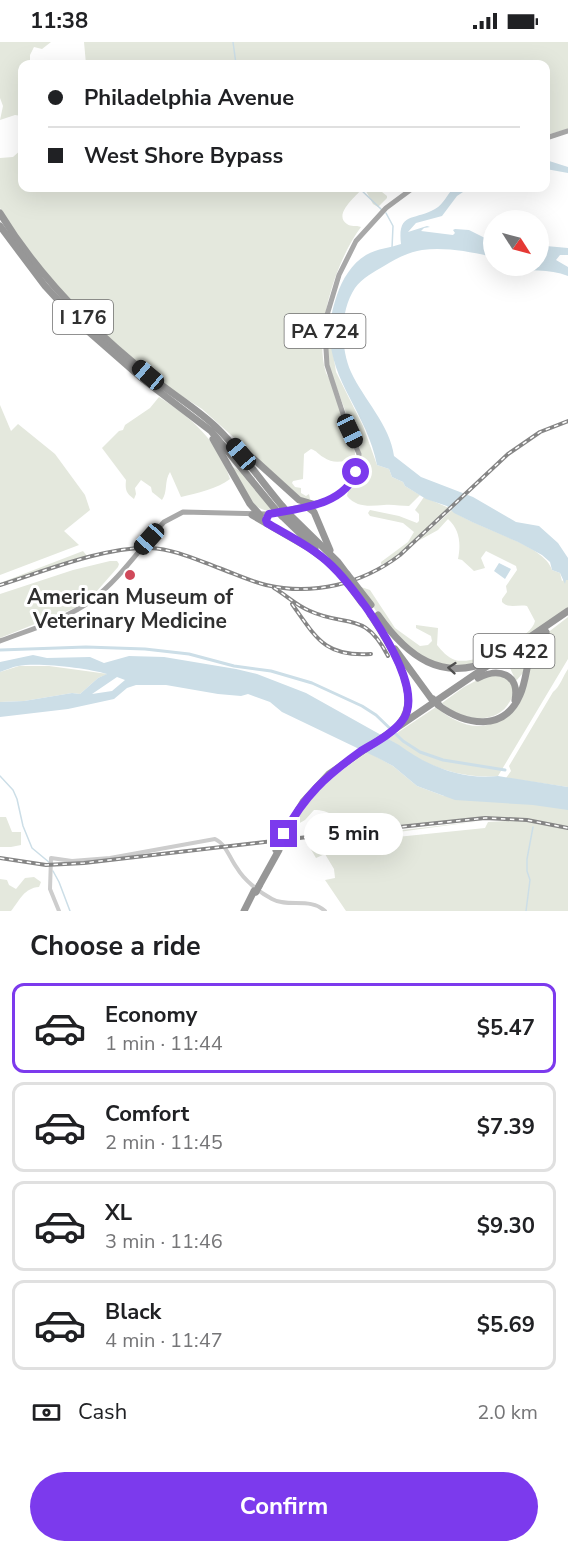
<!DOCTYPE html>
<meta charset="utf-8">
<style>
body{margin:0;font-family:"Nunito Sans",sans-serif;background:#f2f2f2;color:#202124;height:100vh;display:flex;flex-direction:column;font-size:22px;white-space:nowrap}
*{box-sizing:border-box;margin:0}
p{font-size:20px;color:#757577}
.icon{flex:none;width:33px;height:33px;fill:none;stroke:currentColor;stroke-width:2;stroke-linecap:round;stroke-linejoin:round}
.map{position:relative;height:869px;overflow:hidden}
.side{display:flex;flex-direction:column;background:#fff;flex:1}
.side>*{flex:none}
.guide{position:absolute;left:18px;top:18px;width:532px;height:132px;border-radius:12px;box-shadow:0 6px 24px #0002;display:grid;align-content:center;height:132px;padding:0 30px;background:#fff}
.needle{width:39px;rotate:126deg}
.fabs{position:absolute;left:483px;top:168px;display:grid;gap:12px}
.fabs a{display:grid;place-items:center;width:66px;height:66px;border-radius:50%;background:#fff;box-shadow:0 6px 24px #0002;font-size:30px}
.end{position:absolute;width:27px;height:27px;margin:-14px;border:8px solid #7c3aed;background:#fff;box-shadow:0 0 0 3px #fff}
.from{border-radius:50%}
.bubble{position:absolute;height:42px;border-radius:21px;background:#fff;box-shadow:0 6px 24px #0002;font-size:20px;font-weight:700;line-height:42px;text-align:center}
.car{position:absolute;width:18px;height:36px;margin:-18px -9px;border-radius:8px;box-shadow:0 0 4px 2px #0007;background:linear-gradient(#222 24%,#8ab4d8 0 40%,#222 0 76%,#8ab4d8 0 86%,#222 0)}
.guide b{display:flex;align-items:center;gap:21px;height:57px;font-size:22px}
.guide b+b{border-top:2px solid #e0e0e0}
.guide i{width:15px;height:15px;background:#202124}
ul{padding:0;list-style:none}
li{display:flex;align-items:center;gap:18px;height:90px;margin:0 12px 9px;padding:0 18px;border:3px solid #e0e0e0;border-radius:12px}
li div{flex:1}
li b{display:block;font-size:22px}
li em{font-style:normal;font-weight:700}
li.active{border-color:#7c3aed}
li>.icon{width:54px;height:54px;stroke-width:1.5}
h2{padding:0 30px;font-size:27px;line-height:72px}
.pay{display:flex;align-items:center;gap:15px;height:66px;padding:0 30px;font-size:22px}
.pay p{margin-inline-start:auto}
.cta{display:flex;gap:12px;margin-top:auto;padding:12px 30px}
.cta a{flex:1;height:69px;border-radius:36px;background:#7c3aed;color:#fff;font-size:24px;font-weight:700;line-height:69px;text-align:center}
.status{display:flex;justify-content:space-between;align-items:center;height:42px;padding:0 30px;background:#fff;direction:ltr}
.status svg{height:16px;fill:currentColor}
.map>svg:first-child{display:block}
.green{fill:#e4e8dd}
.water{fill:#ccdee7;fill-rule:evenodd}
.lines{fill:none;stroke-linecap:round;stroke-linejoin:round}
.stream{stroke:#ccdee7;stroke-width:1.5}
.canal{stroke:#ccdee7;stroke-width:3}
.tertiary{stroke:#cdcdcd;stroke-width:4}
.primary{stroke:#a8a8a8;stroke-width:5}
.motorway{stroke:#979797;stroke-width:7}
.rail-casing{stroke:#858585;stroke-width:4}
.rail{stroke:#fff;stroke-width:1.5;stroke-dasharray:4.5;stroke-linecap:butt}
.motorway-bridge{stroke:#979797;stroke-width:7}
.oneway{stroke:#4f4f4f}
.route{stroke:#7c3aed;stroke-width:8}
.poi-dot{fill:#d0495a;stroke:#fff;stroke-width:2}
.labels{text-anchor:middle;stroke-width:6;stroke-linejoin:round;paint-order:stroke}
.shield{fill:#fff;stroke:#6e6e6e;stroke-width:1.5}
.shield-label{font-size:20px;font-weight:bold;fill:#303030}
.poi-label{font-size:21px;font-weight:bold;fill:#303030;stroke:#fff}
</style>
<div class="status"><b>11:38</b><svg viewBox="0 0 49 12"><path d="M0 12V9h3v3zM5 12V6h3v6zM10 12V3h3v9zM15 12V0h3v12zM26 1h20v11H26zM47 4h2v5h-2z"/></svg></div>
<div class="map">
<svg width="568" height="869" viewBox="0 0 568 869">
<rect width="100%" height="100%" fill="#fff"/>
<g class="green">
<polygon points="0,0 51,0 42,7 34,5 30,13 30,22 22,22 22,74 15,73 0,78 3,64 0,56"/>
<polygon points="84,0 568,0 568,87 546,93 546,22 86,22"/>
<path d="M22,107V146H377L387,154V156L378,165L373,162L366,149L361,148C355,155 333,173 347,182C351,185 356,183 361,185C336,218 313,290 326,331C328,335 331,339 333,343C342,365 348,388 355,410V414C344,420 335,423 323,415C318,412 317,409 311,407L304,412L303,437L293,439L292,441L295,445L301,446V451L306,454L309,452L310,457L307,459L304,458L202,367L160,340L95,284L51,237L18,195L0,166V116L13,115Z"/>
<path d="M326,291L330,292L336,330L363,384L377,423L389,427L392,435L403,440L405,444L420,453L409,464C401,464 392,462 384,463C370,464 357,466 347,454L348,449L360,428V408L331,331L328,319Z"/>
<path d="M159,355C191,375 219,400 230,437C217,447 197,451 181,455L170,430C164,439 168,450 162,458L152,450L151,445L141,438L135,446L136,452L134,457C126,451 125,448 126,438L102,406L119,389L123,388L125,383L150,366Z"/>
<polygon points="0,363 11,389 18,382 55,412 85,453 90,468 64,489 79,503 0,533"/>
<path d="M233,425L244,432L273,468L272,469C249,469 242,444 233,427Z"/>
<polygon points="424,455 449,466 397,514 381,523 381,520 408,500 414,490 403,481 370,474 368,471 370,468 399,474 417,481 419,479 419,472 415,468"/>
<path d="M452,468C475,487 544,501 552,528L560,531L562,539L565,537L568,538V567C538,586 492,625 456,626C435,626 407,605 393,590C380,578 371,560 361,545L370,548L395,586L420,604L428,603L432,599L431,594L416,586V583L438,586L437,603C442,609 447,615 455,618C473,624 532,597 535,579L527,564C519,562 508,567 502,560V557L507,550L506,544L517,528L516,524L486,509L481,516L485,526L474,529L462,518L458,517C461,502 460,488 448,477L438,488L418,499Z"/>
<polygon points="83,509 87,514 0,542 0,541"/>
<polygon points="110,519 117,519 119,522 118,525 89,558 75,566 0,596 0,552 73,528"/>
<path d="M568,575V617L498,734C469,737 437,728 412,713C404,708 397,702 388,697L436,665C449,677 472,689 490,682C498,679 505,673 512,669L529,617L542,595Z"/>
<polygon points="517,610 519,614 526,616 523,631 516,639 509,624 504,619"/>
<polygon points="19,624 49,624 108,632 98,636 80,652 72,651 24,659 0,660 0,630"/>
<path d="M568,627V745L506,736L511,729L509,724L553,650C560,645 563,634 568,627Z"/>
<path d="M487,633L506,635L514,647C508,684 465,683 442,661L464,645Z"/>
<path d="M368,710L393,724L417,744L444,754L450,747L568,758V869H346L325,838L335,836L334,827L325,812L316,816L309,804L485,786L488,780L505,779V776H485L339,790C339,774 329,768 314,768L305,778L298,782L295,780C313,750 339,729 368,710Z"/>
<polygon points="0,775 6,775 12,790 21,790 21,803 11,805 0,805"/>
<polygon points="481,779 308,802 306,799"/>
<path d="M34,835L41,840L39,845C24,846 20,858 11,869H0V837L7,838L9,843L16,847L25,836Z"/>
</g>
<g class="water">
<polygon points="546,118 568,125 568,131 546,127"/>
<path d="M454,146H469L457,154L442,174L416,181L408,190L427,184L430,185L424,186L421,189L453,193L455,191L453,188L455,187L469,188L493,200V215C471,210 446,205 422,208C409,210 395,217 384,224C374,230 362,236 355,246C340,268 340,305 351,330C364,358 390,383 394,414L421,435L473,455L516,480L539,484L558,501L568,516V538H566L565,542L560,531L552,528L550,520L542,513L518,500L472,480L454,471L447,464L426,457L405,444L403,440L392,435L389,427L377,423C365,360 311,326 337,253C342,238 352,221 366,213C378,206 390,206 401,202C397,169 415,179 435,167C444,162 447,152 454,146Z"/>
<path d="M539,200L546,204L568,206V213H560L556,218L568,225V234C547,225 525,231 503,224H538L539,209L544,207L539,204Z"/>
<polygon points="499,521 511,527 505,537 494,529"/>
<path d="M33,613L47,616L90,615L104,621L129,614L164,615L236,627L257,632L306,651L399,703C427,724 462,738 498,734L568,745V768L533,763L455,758L417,744L393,724L378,716L282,670L270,660L248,652L241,654L218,652L166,643H136L127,646L114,657L68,667L0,675V660L24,659L72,651L80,652L98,636L107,632C88,626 37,620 18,624C12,625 6,628 0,630V620ZM117,635L125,638L112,649L92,652Z"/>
</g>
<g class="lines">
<g class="stream">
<polyline points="233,0 236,22"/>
<polyline points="359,146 382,168"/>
<polyline points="386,171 393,184 392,206"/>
<polyline points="0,734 13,748 17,757 23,784 32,806 50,821"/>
<polyline points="53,829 59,840 70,869"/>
<polyline points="526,869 530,838 527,829 527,817 533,785"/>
</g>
<polyline class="canal" points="0,608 86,605 145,607 189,612 234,624 271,629 312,641 362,664 376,673 403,699 420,710 443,718 505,728"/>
<path class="tertiary" d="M59,869L50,847L51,816L72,819L110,816L215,797C226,802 230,817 237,826C244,838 259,850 272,857C288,866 310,855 325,869"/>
<g class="primary">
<polyline points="546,96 568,89"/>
<path d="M0,599C29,588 67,577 92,558C119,538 141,505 164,480L183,470L269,472L330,458L341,452L352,439L358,423L359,412L347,384L327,323L325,291L327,273L339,233L356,199L386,166L413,146"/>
</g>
<g class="motorway">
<path d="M0,171C39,235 93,289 151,335C172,352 196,366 216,385C241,409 260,438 283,465"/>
<polyline points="0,184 45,244 80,282 144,338 211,389 275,467"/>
<polyline points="213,397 250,462 260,473"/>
<polyline points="236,401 299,458 313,462"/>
<polyline points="306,464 314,470 330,508"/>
<polyline points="252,473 309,506 332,523"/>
<polyline points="290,473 338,520 347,532"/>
<polyline points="282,474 315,506"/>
<polyline points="329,520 342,534"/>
<path d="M370,572C387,598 424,652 400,681"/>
<path d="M378,573C407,614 442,642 494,617"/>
<polyline points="395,607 433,659"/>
<path d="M478,636C498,625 520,632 515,658"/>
<path d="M438,663C465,683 504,691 520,653C530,630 524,607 546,590"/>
<polyline points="284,792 303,760 329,732 568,569"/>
<polyline points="259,844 279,808"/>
<polyline points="244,869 254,849"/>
</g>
<g class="rail-casing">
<g id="rail">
<path d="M0,543C42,530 106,504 150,506C174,507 197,518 219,526C235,532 250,539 266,543C313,554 362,542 400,513L508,412L540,390L568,379"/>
<path d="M274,546C286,553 297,564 310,569C347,586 364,568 388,614"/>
<path d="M292,562C317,597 325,615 371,612"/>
<polyline points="0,816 46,823 84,821 351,790 485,776 527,778 568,786"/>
</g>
</g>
<use href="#rail" class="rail"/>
<g class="motorway-bridge">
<polyline points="283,465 290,473"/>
<polyline points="275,467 282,474"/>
<polyline points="347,532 371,563"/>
<polyline points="342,534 362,561"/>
<polyline points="433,657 439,663"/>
<polyline points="276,808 284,792"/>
<polyline points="256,850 259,844"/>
</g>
</g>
<defs><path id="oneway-chevron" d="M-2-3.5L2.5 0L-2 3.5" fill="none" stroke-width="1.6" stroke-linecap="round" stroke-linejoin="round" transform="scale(1.5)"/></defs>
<use class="oneway" href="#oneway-chevron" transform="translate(452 626) rotate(-175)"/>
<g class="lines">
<path class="route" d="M284,792C304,754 326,734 361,709C374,701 392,692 402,679C430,645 357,548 332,524C314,506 289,494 267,481L266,478L269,472C299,466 344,464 356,430"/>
</g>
<circle class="poi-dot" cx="130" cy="533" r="6"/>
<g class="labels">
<g class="shield">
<rect x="53" y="258" width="60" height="34" rx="4.5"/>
<rect x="284.5" y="272" width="81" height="34" rx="4.5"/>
<rect x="473.5" y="592" width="81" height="34" rx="4.5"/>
</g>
<g class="shield-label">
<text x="83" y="282">I 176</text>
<text x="325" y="296">PA 724</text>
<text x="514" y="616">US 422</text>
</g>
<g class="poi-label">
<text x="130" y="562">American Museum of<tspan x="130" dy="24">Veterinary Medicine</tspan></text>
</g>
</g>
</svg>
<div class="fabs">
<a><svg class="needle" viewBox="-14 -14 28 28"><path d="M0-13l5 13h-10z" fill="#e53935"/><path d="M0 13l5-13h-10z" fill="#757577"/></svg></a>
</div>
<i class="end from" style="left:356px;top:430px"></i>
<i class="end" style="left:284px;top:792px"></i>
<div class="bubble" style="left:304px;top:771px;width:99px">5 min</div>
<i class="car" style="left:148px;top:333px;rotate:310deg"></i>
<i class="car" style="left:350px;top:389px;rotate:155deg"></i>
<i class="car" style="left:241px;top:412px;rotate:320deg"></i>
<i class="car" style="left:149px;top:497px;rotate:222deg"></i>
<div class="guide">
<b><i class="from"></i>Philadelphia Avenue</b>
<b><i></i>West Shore Bypass</b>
</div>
</div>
<section class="side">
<h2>Choose a ride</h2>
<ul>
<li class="active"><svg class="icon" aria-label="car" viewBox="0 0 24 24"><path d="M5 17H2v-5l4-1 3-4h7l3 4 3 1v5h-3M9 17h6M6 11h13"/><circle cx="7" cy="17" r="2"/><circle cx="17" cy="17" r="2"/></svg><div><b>Economy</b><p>1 min · 11:44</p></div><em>$5.47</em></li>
<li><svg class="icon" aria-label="car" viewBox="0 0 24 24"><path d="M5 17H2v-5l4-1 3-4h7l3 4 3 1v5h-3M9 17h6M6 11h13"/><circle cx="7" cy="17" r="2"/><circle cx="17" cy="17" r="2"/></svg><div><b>Comfort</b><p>2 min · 11:45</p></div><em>$7.39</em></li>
<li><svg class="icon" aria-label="car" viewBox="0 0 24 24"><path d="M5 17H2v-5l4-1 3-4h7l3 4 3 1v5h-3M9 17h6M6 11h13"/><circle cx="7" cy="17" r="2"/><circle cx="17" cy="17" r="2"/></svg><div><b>XL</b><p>3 min · 11:46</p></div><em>$9.30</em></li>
<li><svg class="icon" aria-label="car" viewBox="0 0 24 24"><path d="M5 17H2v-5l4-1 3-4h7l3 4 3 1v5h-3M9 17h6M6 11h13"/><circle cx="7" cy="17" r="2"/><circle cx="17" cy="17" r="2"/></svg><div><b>Black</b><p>4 min · 11:47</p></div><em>$5.69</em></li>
</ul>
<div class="pay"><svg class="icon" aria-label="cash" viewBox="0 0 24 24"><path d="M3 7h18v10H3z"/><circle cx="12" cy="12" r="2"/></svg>Cash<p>2.0 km</p></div>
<div class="cta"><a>Confirm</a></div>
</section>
